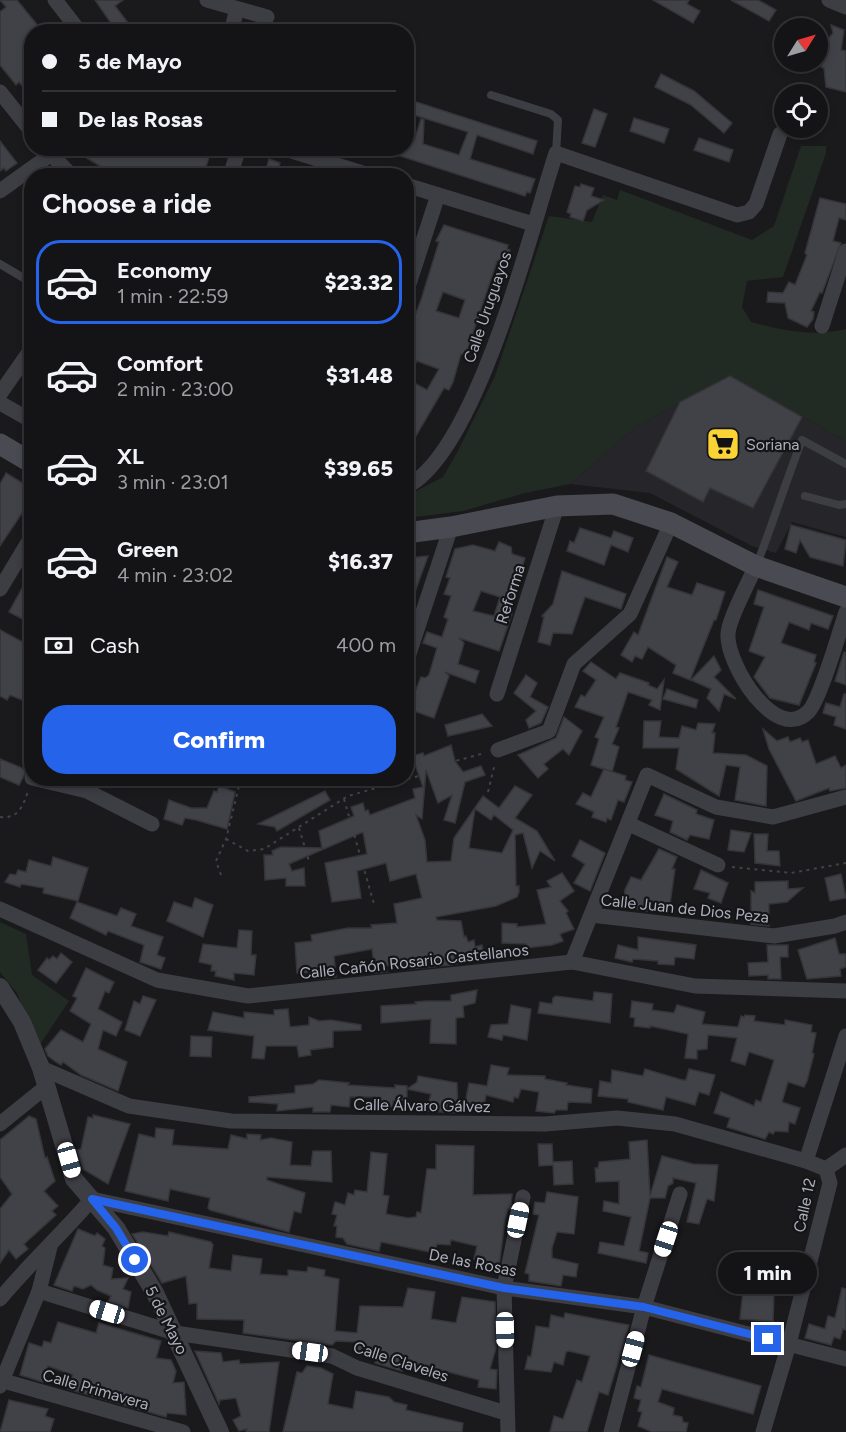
<!DOCTYPE html>
<meta charset="utf-8">
<style>
body{margin:0;font-family:Figtree,sans-serif;background:#1d1d1f;color:#f1f3f6;height:100vh;display:flex;flex-direction:column;font-size:22px;white-space:nowrap}
*{box-sizing:border-box;margin:0}
p{font-size:20px;color:#9d9ea1}
.icon{flex:none;width:33px;height:33px;fill:none;stroke:currentColor;stroke-width:2;stroke-linecap:round;stroke-linejoin:round}
.map{position:relative;flex:1;overflow:hidden}
.side{position:absolute;left:24px;top:168px;width:390px;height:618px;display:flex;flex-direction:column;background:#141416;border-radius:24px;box-shadow:0 3px 9px #0003,0 0 0 2px #333335}
.side>*{flex:none}
.guide{position:absolute;left:24px;top:24px;width:390px;height:132px;border-radius:24px;box-shadow:0 3px 9px #0003,0 0 0 2px #333335;display:grid;align-content:center;height:132px;padding:0 18px;background:#141416}
.needle{width:39px;rotate:53deg}
.controls{position:absolute;left:774px;top:18px;display:grid;gap:12px}
.controls a{display:grid;place-items:center;width:54px;height:54px;border-radius:50%;background:#141416;box-shadow:0 3px 9px #0003,0 0 0 2px #333335;font-size:30px}
.end{position:absolute;width:27px;height:27px;margin:-14px;border:8px solid #2563eb;background:#fff;box-shadow:0 0 0 3px #fff}
.from{border-radius:50%}
.bubble{position:absolute;height:42px;border-radius:21px;background:#141416;box-shadow:0 3px 9px #0003,0 0 0 2px #333335;font-size:20px;font-weight:800;line-height:42px;text-align:center}
.car{position:absolute;width:18px;height:36px;margin:-18px -9px;border-radius:8px;box-shadow:0 0 4px 2px #0007;background:linear-gradient(#fff 24%,#345 0 40%,#fff 0 76%,#345 0 86%,#fff 0)}
.guide b{display:flex;align-items:center;gap:21px;height:57px;font-size:22px}
.guide b+b{border-top:2px solid #333335}
.guide i{width:15px;height:15px;background:#f1f3f6}
ul{padding:0;list-style:none}
li{display:flex;align-items:center;gap:18px;height:84px;margin:0 12px 9px;padding:0 6px;border:3px solid transparent;border-radius:24px}
li div{flex:1}
li b{display:block;font-size:22px}
li em{font-style:normal;font-weight:800}
li.current{border-color:#2563eb}
li>.icon{width:54px;height:54px;stroke-width:1.5}
h2{padding:0 18px;font-size:27px;line-height:72px}
.pay{display:flex;align-items:center;gap:15px;height:66px;padding:0 18px;font-size:22px}
.pay p{margin-inline-start:auto}
.action{display:flex;gap:12px;margin-top:auto;padding:12px 18px}
.action a{flex:1;height:69px;border-radius:24px;background:#2563eb;color:#fff;font-size:24px;font-weight:800;line-height:69px;text-align:center}
.map>svg:first-child{display:block}
.built{fill:#26262a}
.green{fill:#212b24}
.building{fill:#414247;stroke:#353439;stroke-width:1.5;fill-rule:evenodd}
.lines{fill:none;stroke-linecap:round;stroke-linejoin:round}
.path{stroke:#414249;stroke-width:2;stroke-dasharray:3 4.5;stroke-linecap:butt}
.service{stroke:#3d3d44;stroke-width:8}
.minor{stroke:#3d3d44;stroke-width:15}
.tertiary{stroke:#3d3d44;stroke-width:18}
.secondary{stroke:#494a52;stroke-width:21}
.route{stroke:#2563eb;stroke-width:8}
.labels{text-anchor:middle;stroke-width:4.5;stroke-linejoin:round;paint-order:stroke}
.street-label{font-size:16px;fill:#acafbc;stroke:#151518}
.poi-label{font-size:16px;fill:#acafbc;stroke:#151518;text-anchor:start}
</style>
<div class="map">
<svg width="846" height="1432" viewBox="0 0 846 1432">
<rect width="100%" height="100%" fill="#1a1a1d"/>
<polygon class="built" points="730,376 846,441 846,537 792,522 776,553 752,546 650,493 570,484 636,427"/>
<g class="green">
<path d="M801,146H826V153L783,277L747,281L742,307L751,322C785,331 812,337 846,329V441L730,376L636,427L570,484L525,493L463,511L407,518V496L443,477L458,451L495,376L549,216L592,222L603,195L617,200L620,190L752,240L774,226Z"/>
<polygon points="0,922 26,934 32,975 69,1001 37,1049 17,993 0,972"/>
</g>
<g class="building">
<polygon points="0,0 17,0 43,32 32,32 32,98 19,82 16,85 0,65 0,12 6,7"/>
<polygon points="95,0 123,0 115,6 135,32 100,32 111,23"/>
<polygon points="653,0 689,0 687,4 700,11 693,23"/>
<polygon points="731,0 758,0 776,10 769,21"/>
<polygon points="831,25 844,30 841,50 846,51 846,92 826,87 824,68 821,67 828,39 833,33"/>
<polygon points="661,74 694,91 732,123 724,133 691,105 655,87"/>
<polygon points="413,101 537,141 533,154 477,135 470,159 535,179 530,193 527,192 525,196 385,151 406,148 406,139 414,141 421,119 424,120 423,144 459,155 468,132 408,113"/>
<polygon points="594,109 607,114 595,147 582,143"/>
<polygon points="634,118 669,129 664,143 630,131"/>
<polygon points="699,138 733,150 729,162 694,150"/>
<polygon points="0,141 17,163 6,171 4,168 0,171"/>
<polygon points="70,148 212,148 203,176 107,176 97,170 100,166"/>
<polygon points="269,159 280,163 276,176 264,176"/>
<polygon points="581,184 594,188 591,196 604,200 587,210 583,221 570,217 571,214 567,212 575,186 580,187"/>
<polygon points="820,198 846,204 846,220 839,218 833,241 841,243 822,293 820,292 811,311 814,312 813,319 807,327 788,318 785,303 767,302 768,292 783,293 789,282 795,285 807,255 805,253"/>
<path d="M444,225L508,245L507,249L510,250L506,263L497,261L468,348L465,356L461,354L453,382L449,390L444,388L406,453V348L411,338L407,336L421,300L439,242L436,241ZM443,292L465,300L459,318L436,311ZM417,361L439,369L427,390L407,379Z"/>
<polygon points="730,376 802,417 753,508 710,488 703,502 646,471 680,402"/>
<polygon points="6,473 32,489 32,512 26,508 22,513 0,546 0,484"/>
<polygon points="791,525 846,540 843,566 810,557 800,540 796,553 785,549"/>
<polygon points="580,528 611,538 614,531 633,538 628,552 611,545 604,565 567,551 570,541 574,543"/>
<path d="M499,542L511,547L512,554L525,558L508,612L512,614L499,651L459,638L464,643L458,664L479,671L475,683L445,672L449,676L434,718L408,709L421,677L425,678L429,675L437,648L423,643L427,632L442,637L448,619L444,617L451,596L444,594L450,578L446,577L455,549L473,545L495,551ZM481,591L500,597L494,616L473,611Z"/>
<polygon points="428,556 408,611 406,611 406,558"/>
<polygon points="667,557 678,562 667,587 692,595 697,583 725,592 716,620 714,620 690,680 673,673 676,665 648,647 642,659 635,656 632,662 621,655 634,632 638,635"/>
<polygon points="32,570 32,596 28,602 32,604 32,624 9,612"/>
<polygon points="562,571 626,594 621,609 585,597 572,634 553,633 550,645 538,642 544,617 542,616 553,604"/>
<polygon points="758,590 833,616 828,629 811,623 809,630 789,622 781,643 816,655 814,662 816,663 799,705 770,698 754,677 765,657 749,651 764,607 754,604"/>
<polygon points="0,630 32,647 32,661 27,668 32,670 32,694 27,702 10,695 7,700 0,696"/>
<polygon points="844,652 846,653 846,685 835,681"/>
<polygon points="714,656 721,670 714,677 736,699 724,694 719,711 707,698 711,689 691,680"/>
<polygon points="591,662 616,679 620,673 649,683 648,685 657,689 664,680 660,710 649,705 652,700 628,692 616,727 619,728 612,744 619,747 612,772 591,765 599,739 595,737 604,717 575,707 581,695 585,697 596,680 583,671"/>
<polygon points="526,675 537,683 530,697 548,707 541,723 529,728 526,720 536,711 514,693"/>
<polygon points="667,689 698,700 696,708 663,699"/>
<polygon points="844,694 846,694 846,729 834,725 836,717 823,713 826,703 840,707"/>
<polygon points="482,714 492,726 448,736 445,725"/>
<polygon points="564,717 582,731 569,755 563,749 544,764 548,769 538,778 518,755 556,738"/>
<polygon points="644,721 661,721 659,737 679,738 682,726 696,730 698,723 715,724 712,733 715,733 713,753 746,755 767,766 766,806 735,800 740,767 726,765 719,796 676,769 679,748 643,748"/>
<polygon points="763,729 777,741 788,737 790,742 800,738 802,742 808,740 816,764 835,756 841,768 846,765 846,788 830,791 829,788 796,801 769,749"/>
<path d="M451,745L455,761L463,772L481,766L485,775L465,782L455,823L444,820L452,795L438,803L426,770L422,819L416,815L425,840L427,862L451,861L454,838L483,796L499,808L515,786L532,795L515,818L537,831L555,861L540,851L532,868L523,833L515,835L516,886H519V892L517,897L496,906L436,917L437,920L461,921L464,937L466,936L468,942L474,940L475,947L482,945L484,957L451,965L411,969L410,963L386,966L387,972L375,973L372,949L334,956L336,977L316,979L315,972L297,973L295,943L312,941L311,935L348,928H372L371,925L397,923L394,904L422,898L416,874L390,881L386,863L357,871L361,898L332,902L325,863L367,854L363,832L289,864L292,871L304,868L305,886H286V878L265,880L264,855H273L272,851L281,847L322,848L319,831L354,816L351,807L363,803L365,811L368,810L370,815L415,798L413,789L423,787L412,756L423,753L424,756ZM475,809L491,820L494,815L513,830L502,853L469,848Z"/>
<polygon points="0,759 27,770 19,785 0,777"/>
<polygon points="604,769 626,776 625,780 632,782 624,802 618,800 611,820 607,818 606,822 592,817 594,812 576,804 583,793 591,797"/>
<polygon points="219,786 235,792 227,829 196,820 185,818 182,825 164,819 169,800 191,808 207,808 214,791 217,792"/>
<polygon points="325,791 330,800 277,831 275,827 258,824"/>
<polygon points="664,794 697,810 696,814 714,820 709,839 690,835 687,840 670,832 673,821 655,815"/>
<polygon points="731,830 751,833 744,852 728,850"/>
<polygon points="754,834 768,834 767,851 779,851 780,866 755,863"/>
<polygon points="580,840 605,853 590,891 574,883 585,864 572,856"/>
<polygon points="659,849 677,857 672,869 675,869 669,911 648,907 647,911 624,906 625,890 631,877 641,880"/>
<polygon points="53,857 88,868 78,901 43,893 44,888 21,884 20,887 5,882 10,874 16,875 18,870 26,872 29,860 51,866"/>
<polygon points="701,870 728,883 721,903 708,898 710,893 694,889"/>
<polygon points="562,873 574,891 560,901 568,911 566,913 574,929 560,934 563,941 552,945 526,948 526,944 502,943 502,923 517,924 517,927 546,924 537,890 551,887 547,881"/>
<polygon points="841,874 846,898 830,901 825,878"/>
<polygon points="788,881 788,889 803,888 787,902 769,904 769,926 751,924 751,891 755,893 755,882"/>
<polygon points="195,898 213,905 203,937 167,921 174,902 192,908"/>
<polygon points="77,902 117,916 121,908 136,914 131,926 163,937 157,955 165,958 161,969 140,962 144,945 108,931 106,935 70,918"/>
<polygon points="239,930 252,931 251,955 256,955 254,975 234,973 234,980 215,976 216,971 211,971 212,965 199,962 203,944 237,948"/>
<polygon points="638,937 696,945 694,959 675,957 674,965 658,964 658,961 633,959 632,962 615,958 618,945 638,950"/>
<polygon points="835,938 839,954 846,954 846,967 840,969 841,976 807,979 798,950"/>
<polygon points="767,945 788,945 788,957 780,957 781,979 768,979 768,975 749,976 748,963 768,962"/>
<polygon points="61,953 72,962 56,983 38,970 47,958 49,960 53,956 57,959"/>
<polygon points="86,968 114,982 109,993 105,991 98,1009 122,1022 116,1036 103,1030 98,1049 127,1062 118,1091 81,1075 63,1062 61,1065 56,1062 48,1056 45,1049 61,1030 83,1042 91,1024 70,1011 77,998 73,996"/>
<polygon points="477,990 475,1003 463,1006 464,1017 456,1018 456,1044 430,1043 431,1019 381,1023 381,1006 416,1004 415,1002 427,1001 451,1001 451,995"/>
<polygon points="594,992 612,994 610,1023 538,1013 540,1002 552,1004 553,998 556,996 593,1001"/>
<polygon points="143,996 156,1000 140,1036 125,1030 134,1001 140,1004"/>
<polygon points="632,1001 653,1004 652,1010 674,1013 677,1005 705,1012 702,1024 738,1027 741,1016 744,1017 745,1015 755,1016 754,1021 785,1025 785,1020 812,1025 811,1032 816,1033 812,1053 814,1054 807,1081 804,1087 788,1082 782,1102 800,1108 795,1124 789,1122 788,1132 775,1131 773,1134 769,1132 765,1139 727,1127 730,1118 714,1113 721,1092 754,1106 756,1100 761,1102 774,1060 749,1052 745,1065 731,1061 737,1038 708,1035 707,1049 697,1050 697,1059 685,1058 688,1034 650,1026 650,1028 634,1026 635,1018 630,1017"/>
<polygon points="511,1005 531,1009 527,1040 503,1035 502,1040 488,1037 491,1025 508,1024"/>
<polygon points="288,1009 290,1027 309,1025 309,1017 319,1021 331,1020 361,1025 361,1030 333,1031 333,1047 310,1050 311,1055 299,1057 297,1046 266,1046 264,1059 252,1058 254,1036 208,1030 213,1012 244,1018 244,1012 274,1015 274,1010"/>
<polygon points="191,1036 212,1037 211,1057 190,1056"/>
<polygon points="491,1065 509,1068 507,1075 545,1076 545,1079 567,1083 566,1085 592,1089 591,1103 568,1102 567,1110 556,1110 554,1113 536,1111 539,1092 521,1089 518,1098 514,1097 513,1102 486,1095 483,1111 464,1109 469,1083 487,1086"/>
<polygon points="645,1069 682,1080 686,1080 689,1069 715,1075 709,1095 699,1092 695,1105 666,1097 663,1110 628,1102 628,1099 598,1096 600,1081 611,1083 612,1070 643,1076"/>
<polygon points="418,1076 457,1083 458,1113 426,1111 431,1094 407,1089 417,1082"/>
<polygon points="319,1080 349,1083 348,1085 395,1088 395,1085 407,1086 407,1101 393,1101 393,1107 374,1105 374,1097 350,1097 349,1107 331,1105 330,1112 313,1112 313,1107 277,1111 278,1104 249,1102 249,1097 295,1093 295,1086 313,1084"/>
<polygon points="93,1115 130,1124 108,1184 83,1169 77,1150 81,1149 88,1117 93,1118"/>
<polygon points="29,1116 36,1119 45,1158 47,1157 55,1181 44,1191 58,1206 52,1211 56,1215 24,1244 28,1249 16,1259 9,1250 0,1263 0,1209 12,1194 0,1177 0,1140"/>
<polygon points="156,1128 174,1130 172,1145 228,1149 231,1135 247,1139 247,1134 261,1135 260,1140 271,1138 292,1142 290,1165 311,1166 313,1151 331,1151 332,1182 267,1177 267,1180 305,1193 301,1213 294,1211 289,1232 210,1210 208,1208 210,1198 170,1189 168,1201 125,1191 139,1134 155,1138"/>
<polygon points="647,1140 650,1196 662,1156 693,1164 718,1165 714,1201 707,1199 699,1224 687,1222 696,1183 673,1178 673,1183 668,1186 665,1198 650,1198 639,1251 648,1253 646,1263 598,1253 600,1242 624,1246 631,1217 603,1211 604,1201 619,1204 619,1181 596,1182 595,1168 598,1168 599,1162 630,1159 629,1142"/>
<polygon points="538,1144 552,1144 553,1162 572,1161 573,1184 554,1185 553,1165 539,1166"/>
<polygon points="436,1145 474,1146 473,1195 512,1194 511,1209 508,1209 505,1220 499,1266 474,1259 477,1246 451,1240 450,1245 437,1244 435,1253 381,1242 379,1251 347,1244 343,1238 336,1237 337,1226 334,1226 337,1215 332,1214 335,1202 345,1205 348,1193 354,1195 355,1190 367,1192 371,1152 387,1154 383,1195 389,1196 386,1214 408,1218 416,1217 417,1212 421,1213 427,1169 436,1169"/>
<polygon points="547,1192 578,1197 574,1234 557,1232 552,1248 552,1258 578,1264 576,1277 563,1275 561,1286 529,1281 529,1274 525,1273 539,1215 533,1214 535,1202 545,1203"/>
<polygon points="78,1229 95,1236 97,1233 105,1239 102,1246 105,1248 103,1265 113,1268 111,1279 128,1278 123,1289 131,1292 128,1308 108,1302 111,1296 97,1290 91,1285 83,1289 74,1286 72,1291 54,1285"/>
<polygon points="143,1232 168,1236 169,1232 211,1242 213,1245 209,1268 231,1271 233,1255 262,1259 260,1274 288,1276 288,1270 307,1272 308,1267 325,1270 324,1276 339,1279 335,1331 357,1333 360,1306 403,1307 408,1288 435,1292 431,1319 456,1323 462,1297 495,1302 496,1348 490,1369 497,1370 496,1389 478,1387 479,1380 441,1370 440,1373 436,1371 434,1377 402,1367 402,1371 375,1363 377,1355 355,1352 356,1342 336,1341 332,1345 243,1333 244,1320 197,1319 197,1303 189,1304 186,1276 162,1283 148,1260 149,1255 145,1254 132,1234"/>
<polygon points="754,1266 775,1267 773,1321 740,1319 743,1290 748,1291 749,1275 754,1275"/>
<polygon points="842,1288 846,1289 846,1330 843,1329 840,1339 834,1337 831,1345 805,1338 809,1324 825,1329 828,1316 835,1318"/>
<polygon points="565,1313 629,1325 608,1395 599,1392 587,1432 550,1432 554,1416 563,1419 577,1380 582,1382 590,1356 569,1351 566,1352 563,1365 554,1362 551,1372 525,1369 528,1356 531,1357 536,1326 549,1328 551,1315 564,1318"/>
<polygon points="58,1322 96,1333 99,1323 161,1341 156,1358 171,1360 176,1371 173,1383 184,1382 186,1415 167,1413 166,1417 68,1389 73,1375 48,1366 43,1382 20,1375 29,1343 42,1347 44,1341 51,1343"/>
<polygon points="195,1351 221,1353 223,1362 239,1360 240,1364 279,1362 269,1432 246,1432 247,1429 239,1431 233,1420 241,1416 236,1398 220,1400 219,1404"/>
<polygon points="649,1355 761,1386 753,1414 662,1389 658,1402 674,1408 673,1415 682,1417 683,1422 688,1423 686,1432 652,1432 638,1426 642,1412 638,1411 641,1400 634,1398 637,1386 641,1387"/>
<polygon points="307,1366 321,1368 333,1374 328,1404 353,1409 356,1391 389,1397 394,1402 407,1405 406,1410 463,1423 462,1432 283,1432 297,1372 302,1373"/>
<polygon points="9,1400 48,1409 45,1416 54,1419 50,1432 0,1432"/>
</g>
<g class="lines">
<g class="path">
<polyline points="488,792 495,763"/>
<polyline points="344,799 374,904"/>
<path d="M0,817C18,819 23,807 28,791"/>
<polyline points="299,828 309,861"/>
<polyline points="226,839 248,851 264,849 348,796 422,775 440,765 485,753"/>
<polyline points="732,867 791,873 846,863"/>
<polyline points="221,875 216,861 226,839 241,778"/>
</g>
<g class="service">
<polyline points="491,95 551,114 558,120 556,153"/>
<polyline points="0,264 32,283"/>
<polyline points="805,496 839,505 846,504"/>
<path d="M757,564C773,523 786,481 802,440L846,464"/>
</g>
<g class="minor">
<polyline points="55,0 80,32"/>
<polyline points="207,0 267,17"/>
<polyline points="829,0 846,7"/>
<polyline points="231,32 237,9"/>
<polyline points="0,92 32,132"/>
<polyline points="45,148 72,176"/>
<polyline points="282,148 372,176"/>
<polyline points="230,176 239,148"/>
<polyline points="406,185 533,224"/>
<polyline points="0,191 50,155"/>
<polyline points="406,293 438,195"/>
<polyline points="822,326 846,251"/>
<polyline points="0,394 32,348"/>
<polyline points="0,403 32,421"/>
<path d="M406,487C477,452 531,229 556,153L737,215L749,212L756,204L780,134"/>
<path d="M756,566C749,581 728,621 728,634C726,663 776,746 809,711C821,697 839,633 846,612"/>
<polyline points="0,589 32,536"/>
<polyline points="406,663 451,527"/>
<polyline points="497,694 557,506"/>
<polyline points="498,750 549,731 574,664 630,614 671,523"/>
<polyline points="32,778 87,791 152,824"/>
<polyline points="629,824 718,865"/>
<polyline points="0,909 157,980 248,996 572,962 695,986 846,991"/>
<polyline points="591,915 774,936 835,926 846,922"/>
<polyline points="572,962 647,775 716,807 773,817 846,797"/>
<polyline points="41,1068 129,1106 231,1121 545,1124 617,1118 675,1124 806,1161"/>
<polyline points="0,1124 47,1086"/>
<polyline points="826,1169 846,1155"/>
<polyline points="39,1291 175,1333 332,1356 357,1368 506,1413"/>
<path d="M0,1299C29,1264 62,1234 92,1199L504,1288L644,1307L846,1359"/>
<polyline points="0,1380 183,1432"/>
<polyline points="0,1386 39,1291 50,1247"/>
<polyline points="508,1432 504,1288 523,1197"/>
<polyline points="611,1432 644,1307 680,1194"/>
<polyline points="763,1432 789,1344 830,1183 826,1169 806,1161 846,1036"/>
</g>
<polyline class="tertiary" points="0,987 22,1022 41,1068 74,1179 116,1228 155,1293 220,1432"/>
<g class="secondary">
<polyline points="0,444 32,463"/>
<polyline points="406,533 451,527 557,506 613,504 671,523 756,566 846,597"/>
</g>
</g>
<g class="lines">
<polyline class="route" points="135,1260 116,1228 92,1199 504,1288 644,1307 768,1339"/>
</g>
<defs>
<g id="supermarket-square" transform="scale(1.725)"><rect x="-9" y="-9" width="18" height="18" rx="4" fill="#fad434" stroke="#151518"/><path d="M-6-5.5h2.5l.6 2H6L4.5 2H-2.5L-4.4-4H-6ZM-1.5 3.2a1.3 1.3 0 1 0 .1 0ZM3 3.2a1.3 1.3 0 1 0 .1 0Z" fill="#111"/></g>
</defs>
<g fill-rule="evenodd">
<use href="#supermarket-square" x="723" y="444"/>
</g>
<g class="labels">
<g class="street-label">
<text transform="translate(487 307) rotate(-71)" y="6">Calle Uruguayos</text>
<text transform="translate(510 594) rotate(-72)" y="6">Reforma</text>
<text transform="translate(685 908) rotate(6)" y="6">Calle Juan de Dios Peza</text>
<text transform="translate(414 961) rotate(-6)" y="6">Calle Cañón Rosario Castellanos</text>
<text transform="translate(422 1105) rotate(1)" y="6">Calle Álvaro Gálvez</text>
<text transform="translate(804 1205) rotate(-78)" y="6">Calle 12</text>
<text transform="translate(473 1262) rotate(11)" y="6">De las Rosas</text>
<text transform="translate(167 1320) rotate(63)" y="6">5 de Mayo</text>
<text transform="translate(401 1361) rotate(18)" y="6">Calle Claveles</text>
<text transform="translate(96 1389) rotate(16)" y="6">Calle Primavera</text>
</g>
<g class="poi-label">
<text x="746" y="450">Soriana</text>
</g>
</g>
</svg>
<div class="controls">
<a><svg class="needle" viewBox="-14 -14 28 28"><path d="M0-13l5 13h-10z" fill="#e53935"/><path d="M0 13l5-13h-10z" fill="#9d9ea1"/></svg></a>
<a><svg class="icon" aria-label="locate" viewBox="0 0 24 24"><circle cx="12" cy="12" r="6"/><path d="M12 2v4M12 18v4M2 12h4M18 12h4"/></svg></a>
</div>
<i class="end from" style="left:135px;top:1260px"></i>
<i class="end" style="left:768px;top:1339px"></i>
<div class="bubble" style="left:718px;top:1252px;width:99px">1 min</div>
<i class="car" style="left:69px;top:1160px;rotate:164deg"></i>
<i class="car" style="left:518px;top:1220px;rotate:12deg"></i>
<i class="car" style="left:666px;top:1239px;rotate:198deg"></i>
<i class="car" style="left:107px;top:1312px;rotate:287deg"></i>
<i class="car" style="left:505px;top:1330px;rotate:179deg"></i>
<i class="car" style="left:633px;top:1349px;rotate:15deg"></i>
<i class="car" style="left:310px;top:1352px;rotate:278deg"></i>
<div class="guide">
<b><i class="from"></i>5 de Mayo</b>
<b><i></i>De las Rosas</b>
</div>
<section class="side">
<h2>Choose a ride</h2>
<ul>
<li class="current"><svg class="icon" aria-label="car" viewBox="0 0 24 24"><path d="M5 17H2v-5l4-1 3-4h7l3 4 3 1v5h-3M9 17h6M6 11h13"/><circle cx="7" cy="17" r="2"/><circle cx="17" cy="17" r="2"/></svg><div><b>Economy</b><p>1 min · 22:59</p></div><em>$23.32</em></li>
<li><svg class="icon" aria-label="car" viewBox="0 0 24 24"><path d="M5 17H2v-5l4-1 3-4h7l3 4 3 1v5h-3M9 17h6M6 11h13"/><circle cx="7" cy="17" r="2"/><circle cx="17" cy="17" r="2"/></svg><div><b>Comfort</b><p>2 min · 23:00</p></div><em>$31.48</em></li>
<li><svg class="icon" aria-label="car" viewBox="0 0 24 24"><path d="M5 17H2v-5l4-1 3-4h7l3 4 3 1v5h-3M9 17h6M6 11h13"/><circle cx="7" cy="17" r="2"/><circle cx="17" cy="17" r="2"/></svg><div><b>XL</b><p>3 min · 23:01</p></div><em>$39.65</em></li>
<li><svg class="icon" aria-label="car" viewBox="0 0 24 24"><path d="M5 17H2v-5l4-1 3-4h7l3 4 3 1v5h-3M9 17h6M6 11h13"/><circle cx="7" cy="17" r="2"/><circle cx="17" cy="17" r="2"/></svg><div><b>Green</b><p>4 min · 23:02</p></div><em>$16.37</em></li>
</ul>
<div class="pay"><svg class="icon" aria-label="cash" viewBox="0 0 24 24"><path d="M3 7h18v10H3z"/><circle cx="12" cy="12" r="2"/></svg>Cash<p>400 m</p></div>
<div class="action"><a>Confirm</a></div>
</section>
</div>
